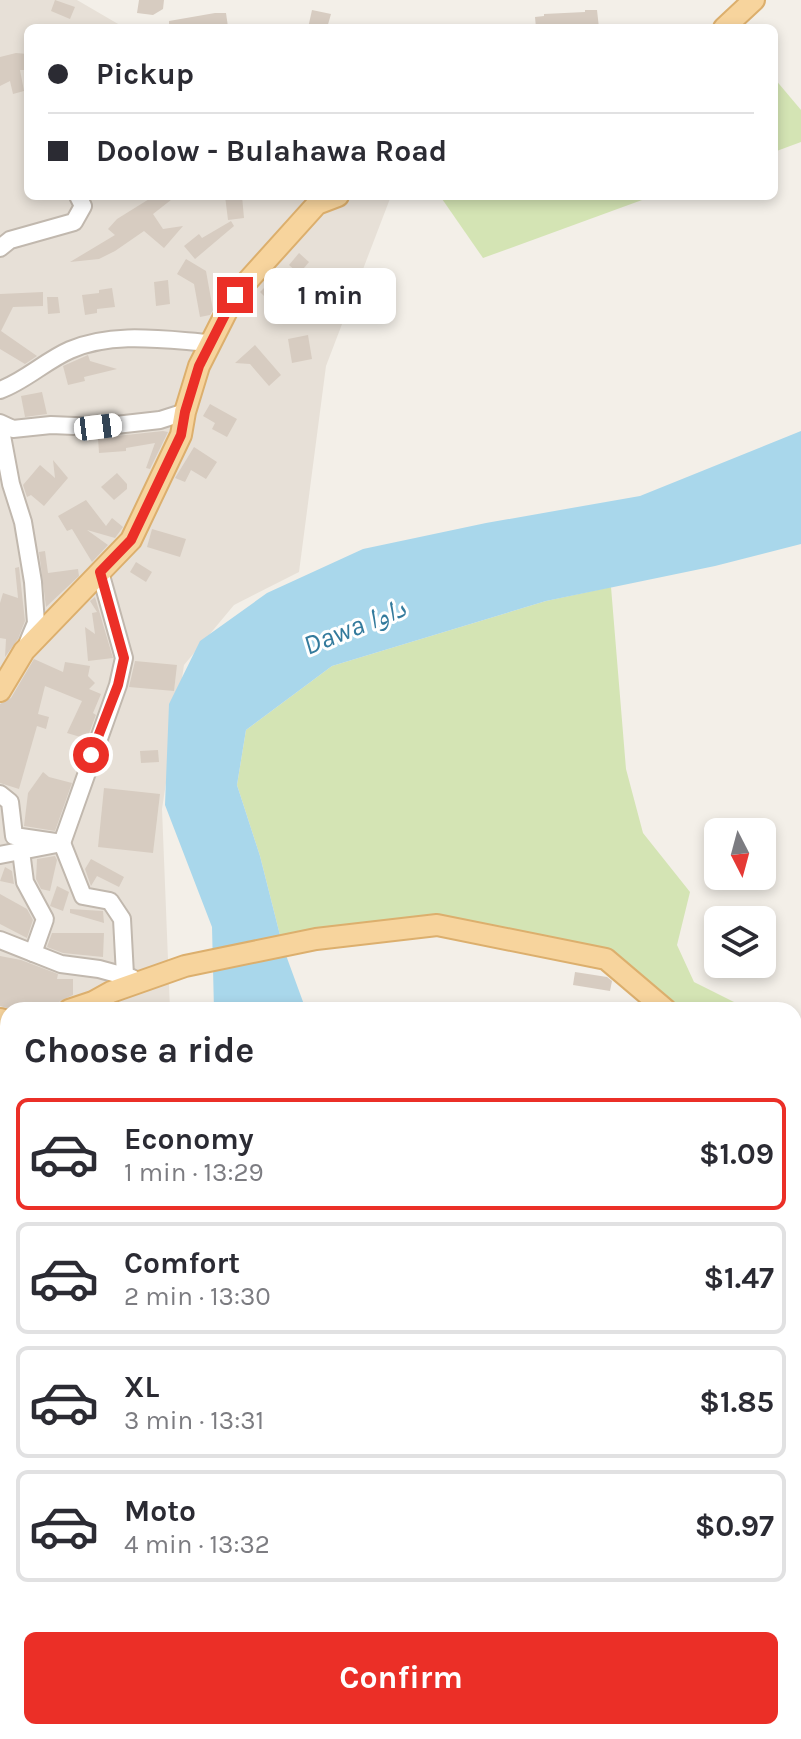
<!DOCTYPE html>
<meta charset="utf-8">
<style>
body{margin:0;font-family:Karla,"Noto Naskh Arabic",sans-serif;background:#f7f7f7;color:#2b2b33;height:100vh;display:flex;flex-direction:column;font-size:30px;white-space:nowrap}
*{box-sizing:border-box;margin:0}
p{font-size:26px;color:#7c7c81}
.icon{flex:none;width:44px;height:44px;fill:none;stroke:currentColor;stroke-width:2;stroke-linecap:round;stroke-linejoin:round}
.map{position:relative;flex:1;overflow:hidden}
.sheet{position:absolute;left:0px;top:1002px;width:802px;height:738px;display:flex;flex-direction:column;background:#fff;border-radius:24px 24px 0 0;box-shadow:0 4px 12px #0003}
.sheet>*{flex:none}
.hud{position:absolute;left:24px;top:24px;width:754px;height:176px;border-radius:12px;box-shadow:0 4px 12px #0003;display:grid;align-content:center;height:176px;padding:0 24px;background:#fff}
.needle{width:52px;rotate:174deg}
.fabs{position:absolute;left:704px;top:818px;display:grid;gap:16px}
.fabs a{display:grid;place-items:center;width:72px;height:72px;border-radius:12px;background:#fff;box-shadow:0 4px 12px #0003;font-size:40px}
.end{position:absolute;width:36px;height:36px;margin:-18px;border:10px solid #eb2f27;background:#fff;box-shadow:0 0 0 4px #fff}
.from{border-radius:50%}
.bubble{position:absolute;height:56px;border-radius:12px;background:#fff;box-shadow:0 4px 12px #0003;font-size:26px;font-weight:700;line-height:56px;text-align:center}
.car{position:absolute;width:24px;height:48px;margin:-24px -12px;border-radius:10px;box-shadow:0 0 6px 2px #0007;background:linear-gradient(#fff 24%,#345 0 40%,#fff 0 76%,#345 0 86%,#fff 0)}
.hud b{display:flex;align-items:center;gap:28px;height:76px;font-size:30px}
.hud b+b{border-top:2px solid #e1e1e2}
.hud i{width:20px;height:20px;background:#2b2b33}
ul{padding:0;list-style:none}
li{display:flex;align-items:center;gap:24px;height:112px;margin:0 16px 12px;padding:0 8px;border:4px solid #e1e1e2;border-radius:12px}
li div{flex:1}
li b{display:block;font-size:30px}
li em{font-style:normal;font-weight:700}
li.current{border-color:#eb2f27}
li>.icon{width:72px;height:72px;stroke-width:1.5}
h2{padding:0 24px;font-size:36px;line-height:96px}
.primary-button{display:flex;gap:16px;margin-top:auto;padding:16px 24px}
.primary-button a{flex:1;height:92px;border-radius:12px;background:#eb2f27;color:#fff;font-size:32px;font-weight:700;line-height:92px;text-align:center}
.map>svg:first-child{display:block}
.residential{fill:#e7e0d7}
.green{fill:#d4e4b4}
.water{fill:#a9d7eb}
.building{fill:#d7ccc1}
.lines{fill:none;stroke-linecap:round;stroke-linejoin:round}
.minor-casing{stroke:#c1b8ae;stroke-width:20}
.major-casing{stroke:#dcaf6d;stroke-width:24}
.minor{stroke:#fff;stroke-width:16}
.major{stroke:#f7d49d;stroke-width:20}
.route{stroke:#eb2f27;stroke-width:10}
.labels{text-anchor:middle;stroke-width:6;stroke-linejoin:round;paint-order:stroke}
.water-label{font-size:28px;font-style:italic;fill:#337a9c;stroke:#fff}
</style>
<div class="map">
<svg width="801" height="1739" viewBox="0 0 801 1739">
<rect width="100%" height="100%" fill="#f3efe8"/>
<polygon class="residential" points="0,0 77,0 125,28 28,28 28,196 391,196 326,366 299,572 234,605 184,665 162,809 170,1010 8,1010 8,1732 106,1732 98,1739 0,1739"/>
<g class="green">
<polygon points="774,78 801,110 801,142 774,152"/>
<polygon points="440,196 653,196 483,258"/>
<polygon points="611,587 626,769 643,833 690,892 677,945 694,982 750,1010 659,1010 604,961 437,928 283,947 260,856 237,785 246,730 332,666 546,601"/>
<polygon points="794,1047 801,1053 801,1657 794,1657"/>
</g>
<g class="water">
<polygon points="801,431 801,544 715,566 546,601 332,666 246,730 237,785 260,856 283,947 306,1010 214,1010 212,927 165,805 169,704 200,641 267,593 363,549 486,523 640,496"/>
<polygon points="439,1732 531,1732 532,1739 440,1739"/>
</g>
<g class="building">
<polygon points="55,0 75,7 70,19 51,11"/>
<polygon points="139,0 164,0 163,9 153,15 137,13"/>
<polygon points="312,10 331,14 327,28 308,28"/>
<polygon points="585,10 597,10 599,28 536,28 535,17 544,16 544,14 585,12"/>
<polygon points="215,13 226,13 228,27 169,28 169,21"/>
<polygon points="16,53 28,54 28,70 20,70 24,91 13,94 10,81 0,86 0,57"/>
<polygon points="154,196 176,196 153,214 163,229 183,226 164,248 144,231 115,251 99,259 70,262 115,235 108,229 117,219"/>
<polygon points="225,196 242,196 244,218 228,220"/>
<polygon points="231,221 234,226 195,259 184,246 199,234 202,238"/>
<polygon points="299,253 309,262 299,274 289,265"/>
<polygon points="186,259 206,271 213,310 210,315 200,317 194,284 177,274"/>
<polygon points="280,272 287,280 268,300 260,292"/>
<polygon points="168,280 170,304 156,306 154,282"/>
<polygon points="112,288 115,307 97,309 97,313 85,315 82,295 99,293 99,290"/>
<polygon points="43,292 43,306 13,307 1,331 37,356 25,364 0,349 0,294"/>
<polygon points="47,297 58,297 60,313 48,314"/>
<polygon points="308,335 312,359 292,363 288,339"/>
<polygon points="255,345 281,375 269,386 250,364 235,363"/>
<polygon points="88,355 90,361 117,369 84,377 85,381 68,385 63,366"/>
<polygon points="42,392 47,414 25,417 21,396"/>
<polygon points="210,404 237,419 227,437 212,429 215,423 203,416"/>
<polygon points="163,431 168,432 150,469 146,468 155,443 126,448 126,451 99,453 98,438"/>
<polygon points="194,447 217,462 206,479 191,470 185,482 175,478"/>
<polygon points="53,460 68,478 44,506 31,495 27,497 23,485 40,465 55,478"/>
<polygon points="117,473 127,484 127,489 114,500 101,487"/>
<polygon points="86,500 106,526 112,518 123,527 115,538 87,530 108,545 92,562 72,529 67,531 58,516"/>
<polygon points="152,529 186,539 180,557 147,547"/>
<polygon points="45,551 48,573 78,569 79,576 46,607 39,552"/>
<polygon points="136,562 152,572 146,582 130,572"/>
<polygon points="19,567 25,621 18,639 5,657 6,639 0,638 0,603 3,593 18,598 15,568"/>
<polygon points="95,597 113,658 88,661 85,627 95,634 92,613 97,612 90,601"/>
<polygon points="34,659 63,672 65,662 90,666 88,676 95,683 89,689 101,694 93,713 96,715 87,739 67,733 82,701 45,686 38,714 49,717 46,729 37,726 19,789 0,783 0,704 11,698"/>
<polygon points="135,661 177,665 174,691 129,687"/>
<polygon points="158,750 159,762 141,763 140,751"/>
<polygon points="43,772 49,777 72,783 55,831 24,826 28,793"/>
<polygon points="104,788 160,794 153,853 98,847"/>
<polygon points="55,856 57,860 50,891 41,889 36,879 37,859"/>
<polygon points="91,859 124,877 119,887 97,876 91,886 85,869"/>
<polygon points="5,867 12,871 14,884 0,881"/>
<polygon points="57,886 69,892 63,911 50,906"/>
<polygon points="0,894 27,909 33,920 27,938 0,924"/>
<polygon points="70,909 103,911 104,923 70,913"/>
<polygon points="52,933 104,933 103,957 63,953 47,947"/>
<polygon points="0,956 21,960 58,974 57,979 73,979 73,995 60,1001 56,1008 14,1010 0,1006"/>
<polygon points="575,972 607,977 612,981 610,991 573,985"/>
</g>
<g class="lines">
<g class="minor-casing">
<g id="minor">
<polyline points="0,248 10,240 74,222 83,206 78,196"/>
<path d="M0,390C25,381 45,361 70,350C114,331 165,340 211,343"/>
<polyline points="0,423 13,429 51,425 98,427 160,420 185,412"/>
<polyline points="0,425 11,484 23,522 33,582 36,623 28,642"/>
<polyline points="0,794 10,802 14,836 62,843 83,896 110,901 122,919 125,975"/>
<polyline points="21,851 25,882 45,919 33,953"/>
<polyline points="0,855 62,843 118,685 124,658 100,572"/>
<polyline points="0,940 61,964 99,969 132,978"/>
<polyline points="0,1156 8,1135"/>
<polyline points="0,1283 8,1270"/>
</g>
</g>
<g class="major-casing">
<g id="major">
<polyline points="724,28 754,0"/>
<polyline points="0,691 24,651 131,540 181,435 185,412 199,366 235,295 317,204 338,196"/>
<polyline points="69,1010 93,1002 111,992 185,966 316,939 437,925 606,959 666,1010"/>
<polyline points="0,1019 8,1021"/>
<polyline points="794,1122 801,1129"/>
</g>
</g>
<use href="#minor" class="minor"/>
<use href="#major" class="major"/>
</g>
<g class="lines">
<polyline class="route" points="91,755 118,685 124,658 100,572 131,540 181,435 185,412 199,366 235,295"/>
</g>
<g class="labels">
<g class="water-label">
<text transform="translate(354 626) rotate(-22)" y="10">Dawa داوا</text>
</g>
</g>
</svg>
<div class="fabs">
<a><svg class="needle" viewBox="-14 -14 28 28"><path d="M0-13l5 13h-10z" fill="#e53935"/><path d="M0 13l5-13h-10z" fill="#7c7c81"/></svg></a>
<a><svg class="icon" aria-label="layers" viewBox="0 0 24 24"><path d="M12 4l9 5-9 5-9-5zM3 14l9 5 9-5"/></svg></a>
</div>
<i class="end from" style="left:91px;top:755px"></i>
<i class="end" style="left:235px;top:295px"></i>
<div class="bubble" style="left:264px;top:268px;width:132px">1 min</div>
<i class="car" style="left:98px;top:427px;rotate:83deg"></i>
<div class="hud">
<b><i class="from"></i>Pickup</b>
<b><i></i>Doolow - Bulahawa Road</b>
</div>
<section class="sheet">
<h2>Choose a ride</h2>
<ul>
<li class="current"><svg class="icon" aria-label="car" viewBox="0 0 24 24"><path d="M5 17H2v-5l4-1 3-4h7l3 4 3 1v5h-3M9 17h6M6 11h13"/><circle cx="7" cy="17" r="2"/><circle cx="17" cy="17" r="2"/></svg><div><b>Economy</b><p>1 min · 13:29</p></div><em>$1.09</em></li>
<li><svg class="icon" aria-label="car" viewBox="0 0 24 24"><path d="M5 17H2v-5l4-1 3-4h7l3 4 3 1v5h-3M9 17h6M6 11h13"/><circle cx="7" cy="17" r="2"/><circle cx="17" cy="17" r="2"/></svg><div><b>Comfort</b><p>2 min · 13:30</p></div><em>$1.47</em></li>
<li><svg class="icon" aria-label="car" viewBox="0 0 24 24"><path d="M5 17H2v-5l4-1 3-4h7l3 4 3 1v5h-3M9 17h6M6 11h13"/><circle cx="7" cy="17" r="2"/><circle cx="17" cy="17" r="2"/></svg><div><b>XL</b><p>3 min · 13:31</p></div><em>$1.85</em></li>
<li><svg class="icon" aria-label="car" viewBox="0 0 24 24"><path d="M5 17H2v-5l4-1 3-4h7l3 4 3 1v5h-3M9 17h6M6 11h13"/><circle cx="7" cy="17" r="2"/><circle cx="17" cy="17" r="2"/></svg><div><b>Moto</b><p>4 min · 13:32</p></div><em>$0.97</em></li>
</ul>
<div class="primary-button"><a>Confirm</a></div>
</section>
</div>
